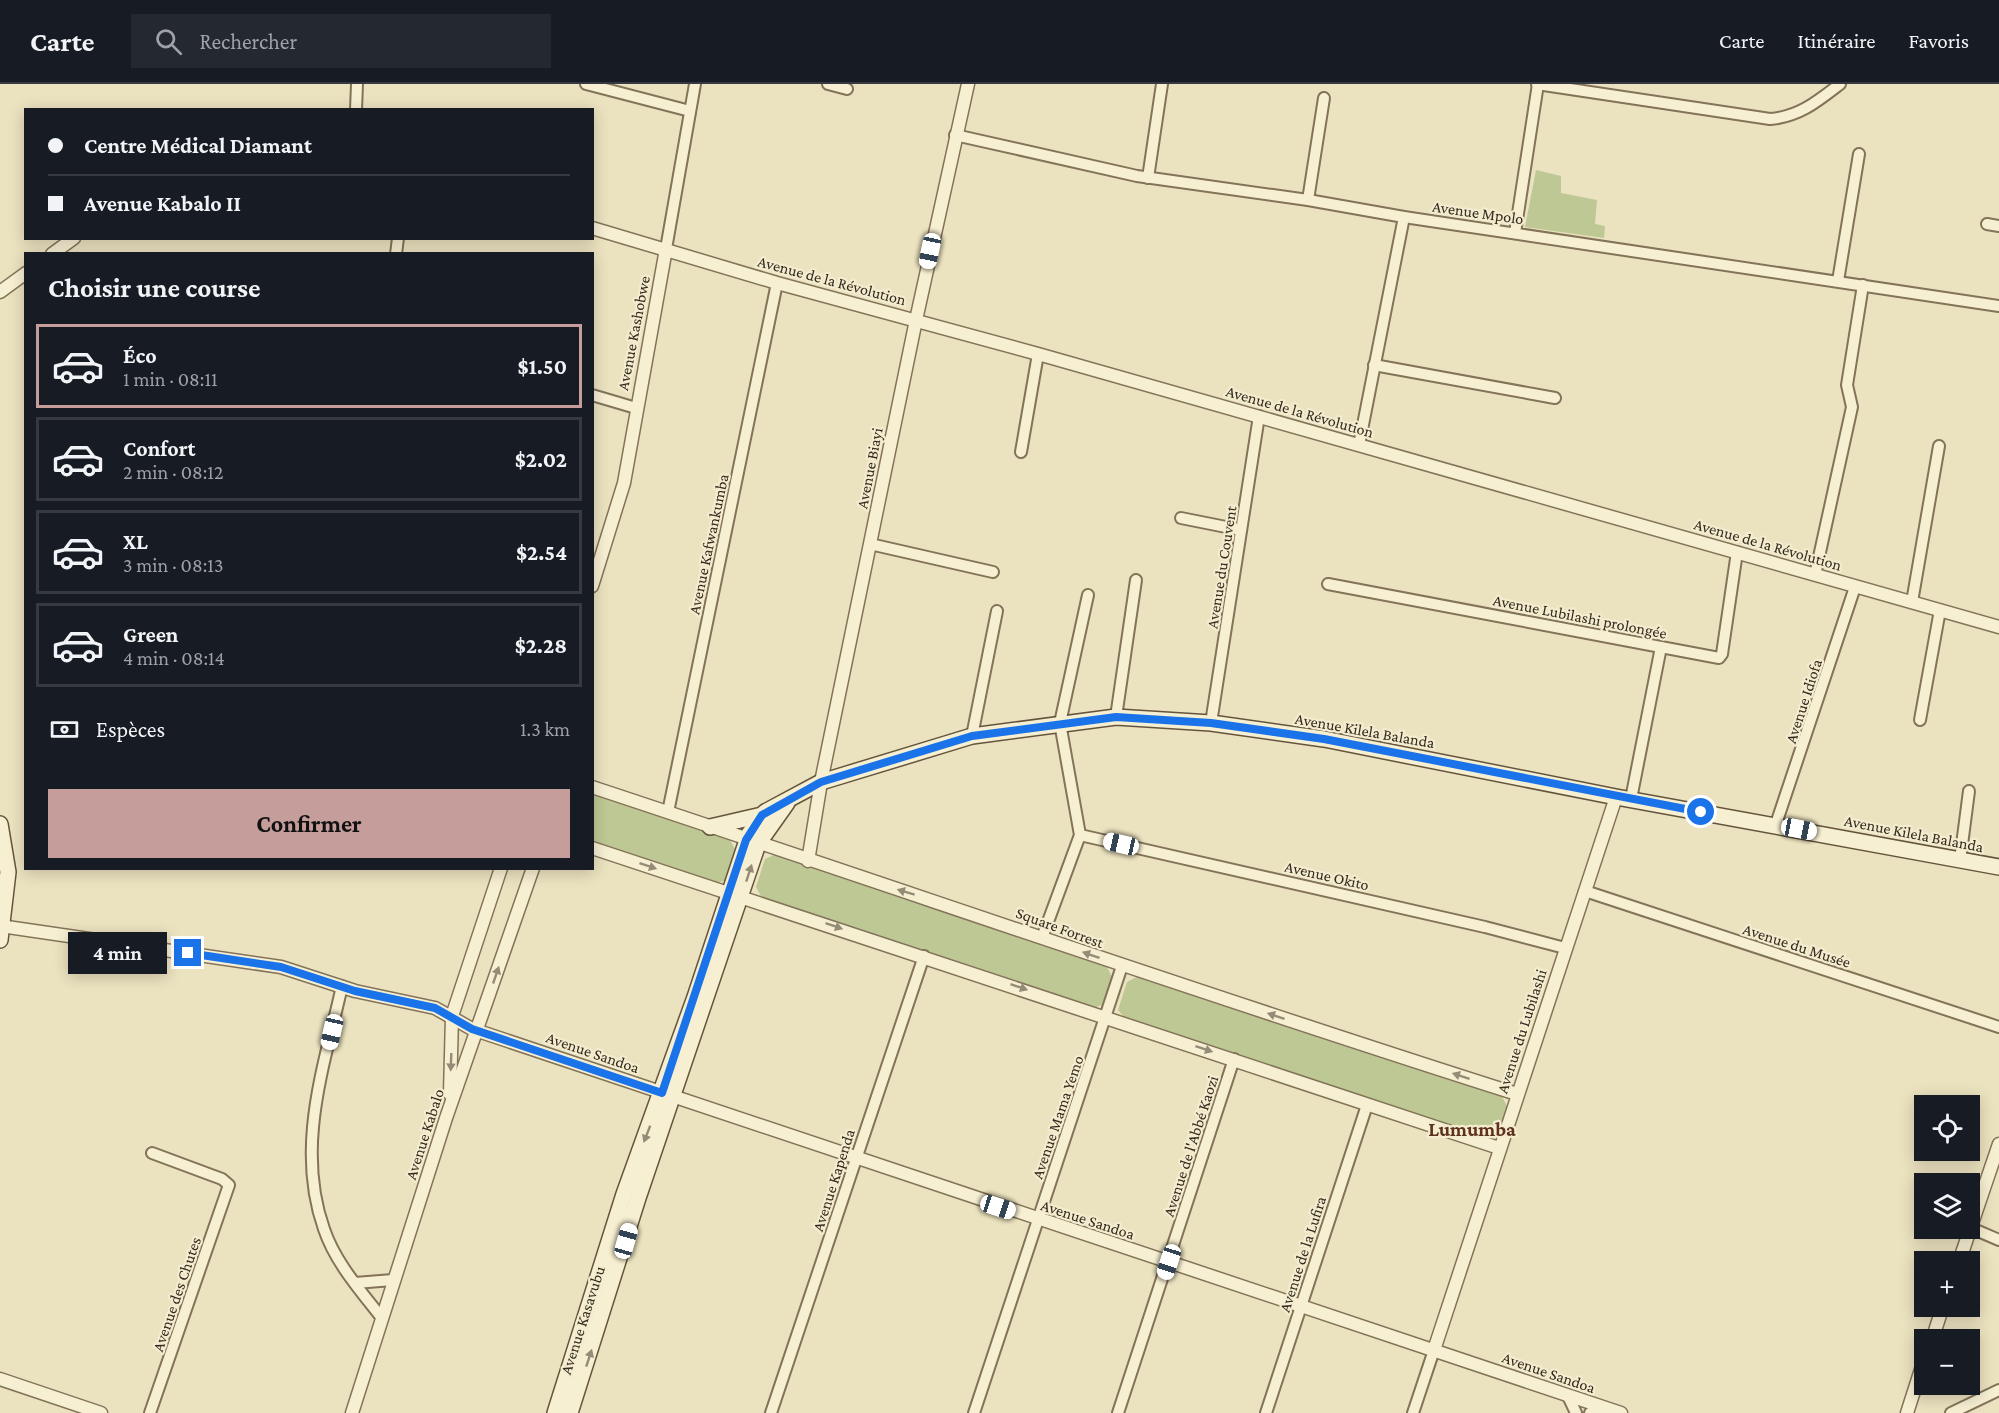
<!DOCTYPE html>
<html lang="fr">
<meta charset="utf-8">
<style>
body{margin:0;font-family:"Crimson Pro",serif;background:#242831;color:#f1f3f6;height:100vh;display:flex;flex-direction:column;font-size:22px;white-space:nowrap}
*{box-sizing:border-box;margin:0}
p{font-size:20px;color:#9ea1a6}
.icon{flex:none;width:33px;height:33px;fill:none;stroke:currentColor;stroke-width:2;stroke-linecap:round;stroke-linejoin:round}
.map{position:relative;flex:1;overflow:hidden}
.side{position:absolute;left:24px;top:168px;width:570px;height:618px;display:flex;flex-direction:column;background:#171b24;border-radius:0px;box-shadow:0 3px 15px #0003}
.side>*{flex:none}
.hud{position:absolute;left:24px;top:24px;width:570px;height:132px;border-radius:0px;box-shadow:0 3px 15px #0003;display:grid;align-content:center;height:132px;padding:0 24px;background:#171b24}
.buttons{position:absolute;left:1914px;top:1011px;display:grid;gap:12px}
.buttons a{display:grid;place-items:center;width:66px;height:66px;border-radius:0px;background:#171b24;box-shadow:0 3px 15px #0003;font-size:30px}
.end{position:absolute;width:27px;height:27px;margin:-14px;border:8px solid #1a73e8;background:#fff;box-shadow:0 0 0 3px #fff}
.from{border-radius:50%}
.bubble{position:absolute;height:42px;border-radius:0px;background:#171b24;box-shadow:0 3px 15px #0003;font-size:20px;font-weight:700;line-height:42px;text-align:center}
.car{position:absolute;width:18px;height:36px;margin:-18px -9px;border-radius:8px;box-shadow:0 0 4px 2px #0007;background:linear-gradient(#fff 24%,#345 0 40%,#fff 0 76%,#345 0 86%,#fff 0)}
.hud b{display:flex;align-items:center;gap:21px;height:57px;font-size:22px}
.hud b+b{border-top:2px solid #363941}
.hud i{width:15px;height:15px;background:#f1f3f6}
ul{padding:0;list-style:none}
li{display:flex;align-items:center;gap:18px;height:84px;margin:0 12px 9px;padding:0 12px;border:3px solid #363941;border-radius:0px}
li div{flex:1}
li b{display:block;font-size:22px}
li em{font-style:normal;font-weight:700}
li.selected{border-color:#c59d9b}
li>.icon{width:54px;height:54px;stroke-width:1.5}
h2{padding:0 24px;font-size:27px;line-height:72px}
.pay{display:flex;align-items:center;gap:15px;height:66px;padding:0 24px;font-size:22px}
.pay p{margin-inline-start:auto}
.button{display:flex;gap:12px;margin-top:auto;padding:12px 24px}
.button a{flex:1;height:69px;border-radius:0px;background:#c59d9b;color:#111;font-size:24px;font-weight:700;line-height:69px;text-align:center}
header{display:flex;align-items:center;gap:36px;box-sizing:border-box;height:84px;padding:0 30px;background:#171b24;border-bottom:2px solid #363941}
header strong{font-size:28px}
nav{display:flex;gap:33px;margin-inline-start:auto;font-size:21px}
.search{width:420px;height:54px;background:#242831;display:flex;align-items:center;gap:15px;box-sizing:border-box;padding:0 21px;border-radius:0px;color:#9ea1a6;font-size:22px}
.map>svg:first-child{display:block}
.green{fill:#bec894}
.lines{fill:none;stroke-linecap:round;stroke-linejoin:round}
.minor-casing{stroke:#837359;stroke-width:14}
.tertiary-casing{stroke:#837359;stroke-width:15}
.secondary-casing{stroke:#64543c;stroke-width:18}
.minor{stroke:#f7efd2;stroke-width:10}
.tertiary{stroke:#f7efd2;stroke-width:12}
.secondary{stroke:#f7efd2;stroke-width:15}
.oneway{fill:#958c77}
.route{stroke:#1a73e8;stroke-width:8}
.labels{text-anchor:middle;stroke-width:4.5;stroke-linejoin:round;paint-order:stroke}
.street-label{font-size:16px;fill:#33291c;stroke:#f3eccf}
.quarter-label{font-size:20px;font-weight:bold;fill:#5d311e;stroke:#f3eccf}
</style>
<header>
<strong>Carte</strong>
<div class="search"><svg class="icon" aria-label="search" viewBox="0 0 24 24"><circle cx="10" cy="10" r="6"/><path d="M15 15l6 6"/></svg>Rechercher</div>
<nav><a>Carte</a><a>Itinéraire</a><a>Favoris</a></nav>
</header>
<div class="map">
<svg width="1999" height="1329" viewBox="0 0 1999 1329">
<rect width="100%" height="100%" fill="#ebe2bf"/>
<g class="green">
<polygon points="1536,86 1561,92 1561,109 1597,116 1595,140 1605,142 1604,154 1525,143"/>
<polygon points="593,710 730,756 736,767 727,796 716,799 593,758"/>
<polygon points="776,770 1107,883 1112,893 1102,921 1093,924 762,814 756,803 765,775"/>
<polygon points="1137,893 1501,1011 1507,1022 1498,1049 1486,1053 1126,935 1118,926 1127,898"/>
</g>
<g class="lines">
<g class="minor-casing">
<g id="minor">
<polyline points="586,0 690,27"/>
<polyline points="828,0 847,5"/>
<path d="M1537,0L1770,35C1799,33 1818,17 1840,0"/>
<polyline points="356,26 357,0"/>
<polyline points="955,51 1137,92 1308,116 1404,133 1999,222"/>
<polyline points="1148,94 1162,0"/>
<polyline points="1308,116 1324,14"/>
<polyline points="1987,140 1999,142"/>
<polyline points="1515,149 1538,0"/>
<polyline points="666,165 695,0"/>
<polyline points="396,170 398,154"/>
<polyline points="1838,197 1859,70"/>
<polyline points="1374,281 1555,314"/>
<polyline points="592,311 636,324"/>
<polyline points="1359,361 1404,133"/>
<polyline points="1021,368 1038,270"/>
<polyline points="1181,434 1241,446"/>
<polyline points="870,460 993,488"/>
<polyline points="1815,491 1852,323 1847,301 1863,201"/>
<polyline points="1328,500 1719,574 1722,570 1737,468"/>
<polyline points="1912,518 1939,362"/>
<polyline points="1116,633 1136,496"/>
<polyline points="1920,636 1940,526"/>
<polyline points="1211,639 1259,332"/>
<polyline points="972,652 997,527"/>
<polyline points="1631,715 1661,563"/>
<polyline points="668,728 777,199"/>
<polyline points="1776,740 1855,503"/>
<polyline points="1080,751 1485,843 1565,864"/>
<polyline points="1960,776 1969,707"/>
<polyline points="1585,807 1999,943"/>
<polyline points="1042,854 1080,751 1060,639 1088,511"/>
<path d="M342,902C324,983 295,1063 324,1145C335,1178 360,1206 381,1233"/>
<polyline points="1971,1144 1999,1156"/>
<polyline points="355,1199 393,1196"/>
<polyline points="1568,1312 1576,1329"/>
<polyline points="150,1329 229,1101 222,1095 152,1069"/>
<polyline points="771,1329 924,872"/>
<polyline points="974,1329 1122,882"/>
<polyline points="1118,1329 1234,975"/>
<polyline points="1266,1329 1367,1021"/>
<polyline points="1413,1329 1434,1266"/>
<polyline points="1590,1329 1602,1323"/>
<polyline points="1951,1329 1999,1306"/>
</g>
</g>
<g class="tertiary-casing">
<g id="tertiary">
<polyline points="592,144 777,199 1038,270 1999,543"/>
<polyline points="52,170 74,154"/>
<polyline points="0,208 26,189"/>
<polyline points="592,502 624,399 666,165"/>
<path d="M592,703C901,805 1207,912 1517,1010"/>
<polyline points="592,764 1499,1064"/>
<polyline points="808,777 821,698 916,236 968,0"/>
<polyline points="0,842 281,883 355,907 435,924 472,945 1621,1329"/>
<polyline points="450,1010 452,932 501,784"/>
<polyline points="1959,1178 1999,1060"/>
<polyline points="1932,1256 1943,1222"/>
<polyline points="1434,1266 1616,713"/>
<polyline points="0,1295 101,1329"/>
<polyline points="352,1329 446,1034 533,784"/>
<polyline points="1907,1329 1924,1276"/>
</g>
</g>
<g class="secondary-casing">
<g id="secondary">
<polyline points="0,740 8,788 0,856"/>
<polyline points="710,743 762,731"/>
<polyline points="555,1329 624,1110 695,913 749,750 765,728 821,698 972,652 1116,633 1211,639 1324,655 1616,713 1999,783"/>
<polyline points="570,1329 638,1114 758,760 787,719"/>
</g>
</g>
<use href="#minor" class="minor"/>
<use href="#tertiary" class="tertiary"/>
<use href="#secondary" class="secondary"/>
</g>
<defs><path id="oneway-solid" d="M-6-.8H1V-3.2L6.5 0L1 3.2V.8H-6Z" transform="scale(1.5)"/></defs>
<g class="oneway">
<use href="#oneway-solid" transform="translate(648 782) rotate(18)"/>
<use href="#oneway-solid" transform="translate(749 789) rotate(-72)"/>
<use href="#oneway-solid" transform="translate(906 808) rotate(-163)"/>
<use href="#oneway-solid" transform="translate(834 842) rotate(19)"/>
<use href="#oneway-solid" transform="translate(1091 871) rotate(-161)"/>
<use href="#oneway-solid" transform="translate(496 891) rotate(-71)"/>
<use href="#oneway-solid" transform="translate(1019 903) rotate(19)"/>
<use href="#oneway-solid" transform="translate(1276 932) rotate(-162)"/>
<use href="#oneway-solid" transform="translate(1204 965) rotate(18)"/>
<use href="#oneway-solid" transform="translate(451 978) rotate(92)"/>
<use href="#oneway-solid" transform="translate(1461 992) rotate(-162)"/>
<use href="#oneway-solid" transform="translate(647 1050) rotate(111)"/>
<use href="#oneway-solid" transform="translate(589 1274) rotate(-72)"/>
</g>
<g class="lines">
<polyline class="route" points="188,869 281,883 355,907 435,924 472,945 662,1009 746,756 762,731 821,698 972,652 1116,633 1211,639 1324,655 1701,728"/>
</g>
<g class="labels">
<g class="street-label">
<text transform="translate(1478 128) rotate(8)" y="6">Avenue Mpolo</text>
<text transform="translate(832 196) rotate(15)" y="6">Avenue de la Révolution</text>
<text transform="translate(633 249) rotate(-79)" y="6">Avenue Kashobwe</text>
<text transform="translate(1300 327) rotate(16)" y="6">Avenue de la Révolution</text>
<text transform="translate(869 384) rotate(-79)" y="6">Avenue Biayi</text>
<text transform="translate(708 460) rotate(-78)" y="6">Avenue Kafwankumba</text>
<text transform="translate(1768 460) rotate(16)" y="6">Avenue de la Révolution</text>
<text transform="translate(1221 483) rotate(-81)" y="6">Avenue du Couvent</text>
<text transform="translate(1580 532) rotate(11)" y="6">Avenue Lubilashi prolongée</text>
<text transform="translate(1803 617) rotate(-72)" y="6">Avenue Idiofa</text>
<text transform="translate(1365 646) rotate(10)" y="6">Avenue Kilela Balanda</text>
<text transform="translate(1914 749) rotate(11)" y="6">Avenue Kilela Balanda</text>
<text transform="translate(1327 791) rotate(13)" y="6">Avenue Okito</text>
<text transform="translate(1060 843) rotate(20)" y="6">Square Forrest</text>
<text transform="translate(1797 861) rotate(18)" y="6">Avenue du Musée</text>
<text transform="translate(1521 947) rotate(-72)" y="6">Avenue du Lubilashi</text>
<text transform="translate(593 968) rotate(19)" y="6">Avenue Sandoa</text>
<text transform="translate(1057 1033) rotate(-71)" y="6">Avenue Mama Yemo</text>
<text transform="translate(424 1050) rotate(-72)" y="6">Avenue Kabalo</text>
<text transform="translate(1190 1062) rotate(-72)" y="6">Avenue de l'Abbé Kaozi</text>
<text transform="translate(833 1096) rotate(-72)" y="6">Avenue Kapenda</text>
<text transform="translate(1088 1135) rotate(18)" y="6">Avenue Sandoa</text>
<text transform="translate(1302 1170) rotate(-72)" y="6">Avenue de la Lufira</text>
<text transform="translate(176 1210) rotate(-71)" y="6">Avenue des Chutes</text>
<text transform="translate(582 1236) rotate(-72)" y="6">Avenue Kasavubu</text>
<text transform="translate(1549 1288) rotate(19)" y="6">Avenue Sandoa</text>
</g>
<g class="quarter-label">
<text x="1472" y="1052">Lumumba</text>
</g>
</g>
</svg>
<div class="buttons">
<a><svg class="icon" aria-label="locate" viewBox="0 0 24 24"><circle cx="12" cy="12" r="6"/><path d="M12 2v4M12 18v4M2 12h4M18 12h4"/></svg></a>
<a><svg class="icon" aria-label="layers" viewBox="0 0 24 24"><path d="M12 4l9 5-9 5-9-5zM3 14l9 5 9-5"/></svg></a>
<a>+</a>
<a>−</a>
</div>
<i class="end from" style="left:1701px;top:728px"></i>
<i class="end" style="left:188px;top:869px"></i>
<div class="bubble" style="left:68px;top:848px;width:99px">4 min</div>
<i class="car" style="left:930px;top:167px;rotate:192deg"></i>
<i class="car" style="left:1799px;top:745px;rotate:101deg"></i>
<i class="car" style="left:1121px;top:760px;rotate:283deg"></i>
<i class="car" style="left:332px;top:948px;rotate:193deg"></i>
<i class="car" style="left:998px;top:1123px;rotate:108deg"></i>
<i class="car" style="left:626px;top:1157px;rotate:16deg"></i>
<i class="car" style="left:1169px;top:1178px;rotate:198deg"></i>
<div class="hud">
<b><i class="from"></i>Centre Médical Diamant</b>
<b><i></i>Avenue Kabalo II</b>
</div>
<section class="side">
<h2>Choisir une course</h2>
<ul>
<li class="selected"><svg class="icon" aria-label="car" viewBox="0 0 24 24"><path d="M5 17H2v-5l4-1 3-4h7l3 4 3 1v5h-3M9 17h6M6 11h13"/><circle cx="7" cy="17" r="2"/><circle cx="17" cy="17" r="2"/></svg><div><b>Éco</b><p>1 min · 08:11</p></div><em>$1.50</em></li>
<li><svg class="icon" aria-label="car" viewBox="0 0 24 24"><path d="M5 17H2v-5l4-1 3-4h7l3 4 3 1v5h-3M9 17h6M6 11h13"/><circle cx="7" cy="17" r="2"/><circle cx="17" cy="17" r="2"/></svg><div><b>Confort</b><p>2 min · 08:12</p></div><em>$2.02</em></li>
<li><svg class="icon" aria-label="car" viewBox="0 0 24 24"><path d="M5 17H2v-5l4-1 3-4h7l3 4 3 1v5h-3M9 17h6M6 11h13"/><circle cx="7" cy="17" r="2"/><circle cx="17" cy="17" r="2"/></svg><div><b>XL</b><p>3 min · 08:13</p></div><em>$2.54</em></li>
<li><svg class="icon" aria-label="car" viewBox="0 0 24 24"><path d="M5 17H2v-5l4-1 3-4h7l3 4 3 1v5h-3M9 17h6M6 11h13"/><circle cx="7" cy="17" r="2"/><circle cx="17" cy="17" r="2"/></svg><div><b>Green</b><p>4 min · 08:14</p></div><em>$2.28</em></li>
</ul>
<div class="pay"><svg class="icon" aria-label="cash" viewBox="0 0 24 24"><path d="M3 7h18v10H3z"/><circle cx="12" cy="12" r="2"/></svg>Espèces<p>1.3 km</p></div>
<div class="button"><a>Confirmer</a></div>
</section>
</div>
